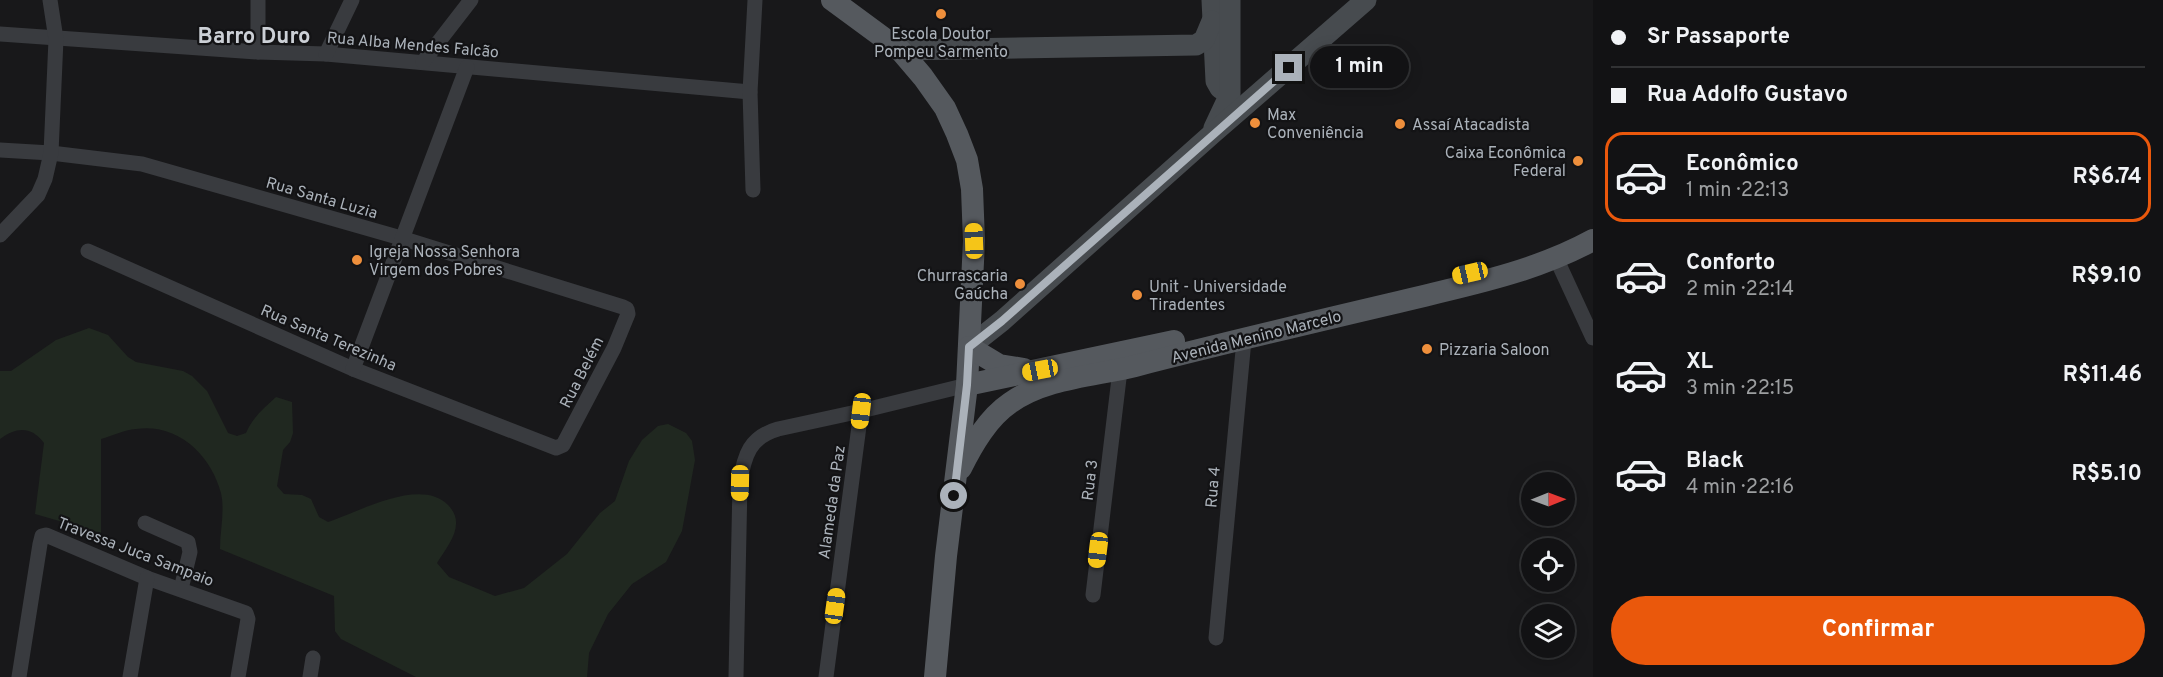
<!DOCTYPE html>
<html lang="pt">
<meta charset="utf-8">
<style>
body{margin:0;font-family:Overpass,sans-serif;background:#1f2022;color:#f1f3f6;height:100vh;display:flex;flex-direction:column;font-size:22px;white-space:nowrap}
*{box-sizing:border-box;margin:0}
p{font-size:20px;color:#9c9ea0}
.icon{flex:none;width:33px;height:33px;fill:none;stroke:currentColor;stroke-width:2;stroke-linecap:round;stroke-linejoin:round}
.map{position:relative;flex:1;overflow:hidden}
.side{display:flex;flex-direction:column;background:#121214;width:570px}
.side>*{flex:none}
.guide{display:grid;align-content:center;height:132px;padding:0 18px;background:#121214}
.needle{width:39px;rotate:89deg}
.buttons{position:absolute;left:1521px;top:472px;display:grid;gap:12px}
.buttons a{display:grid;place-items:center;width:54px;height:54px;border-radius:50%;background:#121214;box-shadow:0 3px 15px #0003,0 0 0 2px #313234;font-size:30px}
.end{position:absolute;width:27px;height:27px;margin:-14px;border:8px solid #abb2ba;background:#111;box-shadow:0 0 0 3px #111}
.from{border-radius:50%}
.bubble{position:absolute;height:42px;border-radius:21px;background:#121214;box-shadow:0 3px 15px #0003,0 0 0 2px #313234;font-size:20px;font-weight:700;line-height:42px;text-align:center}
.car{position:absolute;width:18px;height:36px;margin:-18px -9px;border-radius:8px;box-shadow:0 0 4px 2px #0007;background:linear-gradient(#f5c518 24%,#345 0 40%,#f5c518 0 76%,#345 0 86%,#f5c518 0)}
.guide b{display:flex;align-items:center;gap:21px;height:57px;font-size:22px}
.guide b+b{border-top:2px solid #313234}
.guide i{width:15px;height:15px;background:#f1f3f6}
ul{padding:0;list-style:none}
li{display:flex;align-items:center;gap:18px;height:90px;margin:0 12px 9px;padding:0 6px;border:3px solid transparent;border-radius:18px}
li div{flex:1}
li b{display:block;font-size:22px}
li em{font-style:normal;font-weight:700}
li.active{border-color:#ea580c}
li>.icon{width:54px;height:54px;stroke-width:1.5}
.cta{display:flex;gap:12px;margin-top:auto;padding:12px 18px}
.cta a{flex:1;height:69px;border-radius:36px;background:#ea580c;color:#fff;font-size:24px;font-weight:700;line-height:69px;text-align:center}
main{display:flex;flex:1;min-height:0}
.map>svg:first-child{display:block}
.green{fill:#202820}
.lines{fill:none;stroke-linecap:round;stroke-linejoin:round}
.street{stroke:#393b3f;stroke-width:15}
.secondary{stroke:#474b4f;stroke-width:21}
.primary{stroke:#55595e;stroke-width:22}
.route{stroke:#abb2ba;stroke-width:8}
.poi-dot{fill:#ee8f3c;stroke:#131315;stroke-width:2}
.labels{text-anchor:middle;stroke-width:4.5;stroke-linejoin:round;paint-order:stroke}
.poi-label{font-size:16px;fill:#abb2ba;stroke:#131315;text-anchor:start}
.street-label{font-size:16px;fill:#abb2ba;stroke:#131315}
.district-label{font-size:22px;font-weight:bold;fill:#ccd0d6;stroke:#131315}
</style>
<main>
<div class="map">
<svg width="1593" height="677" viewBox="0 0 1593 677">
<rect width="100%" height="100%" fill="#18181a"/>
<path class="green" d="M89,328L108,335L128,357L136,362L183,371L192,376L207,391L228,433L237,436L246,433C252,418 264,408 276,397L292,402L293,433L290,442L283,450L277,486L284,494L302,495L311,499L319,517L328,522C359,512 420,477 448,505C467,524 448,545 437,563L449,577L495,596L524,588L567,554L600,513L615,501L629,461L642,440L658,426L668,424L686,433L692,441L695,460L682,531L666,562L632,584L608,614L589,653L587,677H416L341,639L335,631L334,596L220,549C220,531 225,511 221,493C211,455 178,423 136,429C124,430 112,436 101,439V533L35,514L44,443C31,426 17,427 0,439V371H11L56,340Z"/>
<g class="lines">
<g class="street">
<polyline points="258,0 258,52"/>
<polyline points="0,34 258,52 326,54 750,92"/>
<polyline points="326,54 352,0"/>
<polyline points="423,62 471,0"/>
<polyline points="0,150 51,153 142,164 401,238 623,307 627,309 628,314 614,348 563,445 556,448 353,369 88,251"/>
<polyline points="753,190 750,92 755,0"/>
<polyline points="0,235 38,195 45,179 51,153 56,39 50,0"/>
<polyline points="1556,258 1593,338"/>
<polyline points="353,369 467,67"/>
<polyline points="145,523 188,542 190,552 181,589"/>
<polyline points="1093,595 1120,370"/>
<polyline points="1216,638 1244,340"/>
<polyline points="19,677 40,544 42,536 46,535 147,578 246,613 248,619 238,677"/>
<polyline points="130,677 147,578"/>
<polyline points="310,677 313,658"/>
<path d="M736,677L740,483C744,455 750,437 778,429L861,411L967,385"/>
<polyline points="826,677 861,411"/>
</g>
<g class="secondary">
<polyline points="1212,0 1216,81 1220,88 1228,93"/>
<polyline points="900,50 1196,45 1204,40 1212,21"/>
<polyline points="1214,128 1230,94 1230,0"/>
<polyline points="969,347 1002,321 1212,134 1366,0"/>
</g>
<g class="primary">
<polyline points="832,0 900,50 923,77 945,108 957,134 967,160 972,189 974,241 967,385 946,556 935,677"/>
<polyline points="969,347 999,365 1024,369"/>
<polyline points="967,385 1174,341"/>
<path d="M961,468C973,444 988,418 1010,403C1045,378 1094,376 1135,366C1220,344 1305,324 1390,304C1459,287 1531,274 1593,240"/>
</g>
</g>
<g class="lines">
<polyline class="route" points="954,496 967,385 969,347 1002,321 1289,68"/>
</g>
<g class="poi-dot">
<circle cx="941" cy="14" r="6"/>
<circle cx="1255" cy="123" r="6"/>
<circle cx="1400" cy="124" r="6"/>
<circle cx="1578" cy="161" r="6"/>
<circle cx="357" cy="260" r="6"/>
<circle cx="1020" cy="284" r="6"/>
<circle cx="1137" cy="295" r="6"/>
<circle cx="1427" cy="349" r="6"/>
</g>
<g class="labels">
<g class="poi-label">
<text x="941" y="39" text-anchor="middle">Escola Doutor<tspan x="941" dy="18">Pompeu Sarmento</tspan></text>
<text x="1267" y="120">Max<tspan x="1267" dy="18">Conveniência</tspan></text>
<text x="1412" y="130">Assaí Atacadista</text>
<text x="1566" y="158" text-anchor="end">Caixa Econômica<tspan x="1566" dy="18">Federal</tspan></text>
<text x="369" y="257">Igreja Nossa Senhora<tspan x="369" dy="18">Virgem dos Pobres</tspan></text>
<text x="1008" y="281" text-anchor="end">Churrascaria<tspan x="1008" dy="18">Gaúcha</tspan></text>
<text x="1149" y="292">Unit - Universidade<tspan x="1149" dy="18">Tiradentes</tspan></text>
<text x="1439" y="355">Pizzaria Saloon</text>
</g>
<g class="street-label">
<text transform="translate(413 44) rotate(5)" y="6">Rua Alba Mendes Falcão</text>
<text transform="translate(322 197) rotate(16)" y="6">Rua Santa Luzia</text>
<text transform="translate(1256 336) rotate(-14)" y="6">Avenida Menino Marcelo</text>
<text transform="translate(329 337) rotate(23)" y="6">Rua Santa Terezinha</text>
<text transform="translate(581 372) rotate(-63)" y="6">Rua Belém</text>
<text transform="translate(1089 480) rotate(-83)" y="6">Rua 3</text>
<text transform="translate(1212 487) rotate(-85)" y="6">Rua 4</text>
<text transform="translate(831 502) rotate(-82)" y="6">Alameda da Paz</text>
<text transform="translate(136 551) rotate(21)" y="6">Travessa Juca Sampaio</text>
</g>
<g class="district-label">
<text x="254" y="43">Barro Duro</text>
</g>
</g>
</svg>
<div class="buttons">
<a><svg class="needle" viewBox="-14 -14 28 28"><path d="M0-13l5 13h-10z" fill="#e53935"/><path d="M0 13l5-13h-10z" fill="#9c9ea0"/></svg></a>
<a><svg class="icon" aria-label="locate" viewBox="0 0 24 24"><circle cx="12" cy="12" r="6"/><path d="M12 2v4M12 18v4M2 12h4M18 12h4"/></svg></a>
<a><svg class="icon" aria-label="layers" viewBox="0 0 24 24"><path d="M12 4l9 5-9 5-9-5zM3 14l9 5 9-5"/></svg></a>
</div>
<i class="end from" style="left:954px;top:496px"></i>
<i class="end" style="left:1289px;top:68px"></i>
<div class="bubble" style="left:1310px;top:46px;width:99px">1 min</div>
<i class="car" style="left:974px;top:241px;rotate:358deg"></i>
<i class="car" style="left:1470px;top:273px;rotate:257deg"></i>
<i class="car" style="left:1040px;top:370px;rotate:259deg"></i>
<i class="car" style="left:861px;top:411px;rotate:187deg"></i>
<i class="car" style="left:740px;top:483px;rotate:181deg"></i>
<i class="car" style="left:1098px;top:550px;rotate:187deg"></i>
<i class="car" style="left:835px;top:606px;rotate:8deg"></i>
</div>
<section class="side">
<div class="guide">
<b><i class="from"></i>Sr Passaporte</b>
<b><i></i>Rua Adolfo Gustavo</b>
</div>
<ul>
<li class="active"><svg class="icon" aria-label="car" viewBox="0 0 24 24"><path d="M5 17H2v-5l4-1 3-4h7l3 4 3 1v5h-3M9 17h6M6 11h13"/><circle cx="7" cy="17" r="2"/><circle cx="17" cy="17" r="2"/></svg><div><b>Econômico</b><p>1 min · 22:13</p></div><em>R$6.74</em></li>
<li><svg class="icon" aria-label="car" viewBox="0 0 24 24"><path d="M5 17H2v-5l4-1 3-4h7l3 4 3 1v5h-3M9 17h6M6 11h13"/><circle cx="7" cy="17" r="2"/><circle cx="17" cy="17" r="2"/></svg><div><b>Conforto</b><p>2 min · 22:14</p></div><em>R$9.10</em></li>
<li><svg class="icon" aria-label="car" viewBox="0 0 24 24"><path d="M5 17H2v-5l4-1 3-4h7l3 4 3 1v5h-3M9 17h6M6 11h13"/><circle cx="7" cy="17" r="2"/><circle cx="17" cy="17" r="2"/></svg><div><b>XL</b><p>3 min · 22:15</p></div><em>R$11.46</em></li>
<li><svg class="icon" aria-label="car" viewBox="0 0 24 24"><path d="M5 17H2v-5l4-1 3-4h7l3 4 3 1v5h-3M9 17h6M6 11h13"/><circle cx="7" cy="17" r="2"/><circle cx="17" cy="17" r="2"/></svg><div><b>Black</b><p>4 min · 22:16</p></div><em>R$5.10</em></li>
</ul>
<div class="cta"><a>Confirmar</a></div>
</section>
</main>
